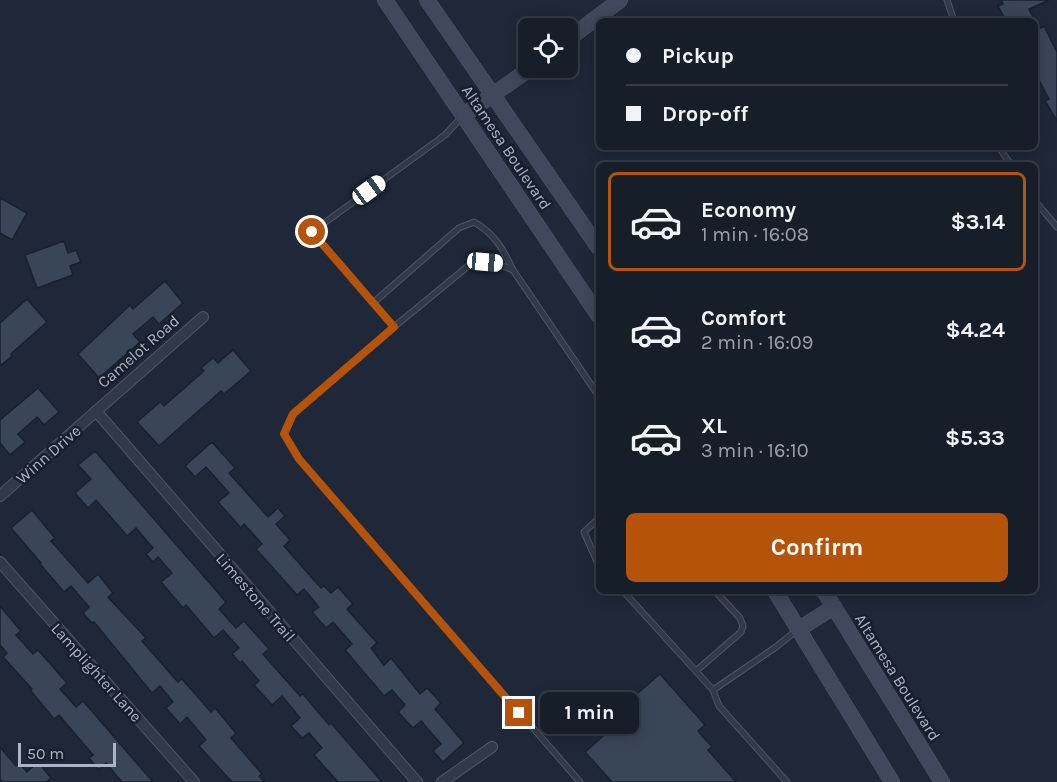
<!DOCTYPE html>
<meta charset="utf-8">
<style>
body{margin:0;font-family:Karla,sans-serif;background:#1f2732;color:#f1f3f6;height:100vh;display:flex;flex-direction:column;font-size:22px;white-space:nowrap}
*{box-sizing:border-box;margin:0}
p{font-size:20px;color:#9ea2a8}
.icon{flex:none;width:33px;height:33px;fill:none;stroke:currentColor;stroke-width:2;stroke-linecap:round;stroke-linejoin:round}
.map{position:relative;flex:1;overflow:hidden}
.panel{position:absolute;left:596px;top:162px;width:442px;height:432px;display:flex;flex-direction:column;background:#161e2a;border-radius:9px;box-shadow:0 3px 15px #0003,0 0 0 2px #353c47}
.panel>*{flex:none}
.top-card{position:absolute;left:596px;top:18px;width:442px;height:132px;border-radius:9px;box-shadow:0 3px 15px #0003,0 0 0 2px #353c47;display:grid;align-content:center;height:132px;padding:0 30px;background:#161e2a}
.tools{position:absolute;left:518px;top:18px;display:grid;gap:12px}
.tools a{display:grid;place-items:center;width:60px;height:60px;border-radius:9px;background:#161e2a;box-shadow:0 3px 15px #0003,0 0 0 2px #353c47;font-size:30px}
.scale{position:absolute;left:18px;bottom:15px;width:98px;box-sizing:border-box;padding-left:6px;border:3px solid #abb4c6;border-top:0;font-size:16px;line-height:21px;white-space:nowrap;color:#abb4c6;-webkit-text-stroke:4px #171f2d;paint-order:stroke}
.end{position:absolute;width:27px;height:27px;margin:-14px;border:8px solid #b45309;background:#fff;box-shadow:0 0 0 3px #fff}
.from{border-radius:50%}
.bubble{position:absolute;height:42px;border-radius:9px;background:#161e2a;box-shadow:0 3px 15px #0003,0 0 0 2px #353c47;font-size:20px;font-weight:700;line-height:42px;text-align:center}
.car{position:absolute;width:18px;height:36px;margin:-18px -9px;border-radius:8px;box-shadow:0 0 4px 2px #0007;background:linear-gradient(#fff 24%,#345 0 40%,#fff 0 76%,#345 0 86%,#fff 0)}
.top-card b{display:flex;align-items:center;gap:21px;height:57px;font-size:22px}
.top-card b+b{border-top:2px solid #353c47}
.top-card i{width:15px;height:15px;background:#f1f3f6}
ul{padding:10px 0 0;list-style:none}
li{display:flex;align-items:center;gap:18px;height:99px;margin:0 12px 9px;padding:0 18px;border:3px solid transparent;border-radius:9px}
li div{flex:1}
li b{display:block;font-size:22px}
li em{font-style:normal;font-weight:700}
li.current{border-color:#b45309}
li>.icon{width:54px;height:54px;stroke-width:1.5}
.primary-button{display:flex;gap:12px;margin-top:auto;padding:12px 30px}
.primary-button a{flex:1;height:69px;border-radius:9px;background:#b45309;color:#fff;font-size:24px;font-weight:700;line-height:69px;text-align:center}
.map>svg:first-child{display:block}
.building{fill:#394559;stroke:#19212f;stroke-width:1.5}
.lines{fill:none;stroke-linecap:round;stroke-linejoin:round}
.lane-casing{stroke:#4f5767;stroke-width:7}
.street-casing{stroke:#4f5767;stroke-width:12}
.secondary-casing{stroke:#4f5767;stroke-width:16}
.lane{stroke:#323a49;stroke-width:5}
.street{stroke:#323a49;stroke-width:10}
.secondary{stroke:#3f485c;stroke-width:15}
.route{stroke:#b45309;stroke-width:8}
.labels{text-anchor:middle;stroke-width:5;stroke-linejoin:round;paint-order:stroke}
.street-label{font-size:16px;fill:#abb4c6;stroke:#171f2d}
</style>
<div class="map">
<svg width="1057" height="782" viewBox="0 0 1057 782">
<rect width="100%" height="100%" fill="#1e2838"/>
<g class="building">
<polygon points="1001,0 1049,0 1029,9 1035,21 1006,21 998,6 1003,4"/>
<polygon points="1044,26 1057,52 1057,121 1045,101 1049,99 1035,73 1035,31"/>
<polygon points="0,198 27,213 12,240 0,233"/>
<polygon points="64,241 68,253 76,250 81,262 70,266 73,275 37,288 25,255"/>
<polygon points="165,281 183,303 159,324 153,317 133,334 140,342 99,378 78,354 130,305 133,309"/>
<polygon points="27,299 47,322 11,354 12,356 0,366 0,323"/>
<polygon points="233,350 251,371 224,394 221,391 159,446 137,422 160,402 164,406 204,371 201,368 213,358 218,363"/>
<polygon points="38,388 59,412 44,425 37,417 18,434 25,442 10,455 0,443 0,420"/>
<polygon points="212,442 235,468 229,473 268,517 278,508 285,516 276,524 290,540 284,546 321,588 324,586 331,593 338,587 353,604 347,609 377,643 371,648 384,665 391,658 420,694 427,688 441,703 435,709 464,743 443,762 433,751 441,744 421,721 413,728 398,712 405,705 392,690 384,696 345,650 352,644 333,622 326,628 312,612 319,607 304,589 297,595 256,549 262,544 244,524 241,528 218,502 229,493 206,467 195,477 185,466"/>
<polygon points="95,451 226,602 219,609 236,628 244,621 269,649 263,654 300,696 303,694 329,725 331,723 382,782 338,782 314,755 322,748 309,733 302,738 291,726 300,718 282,696 272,705 254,685 259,681 242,661 240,663 232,654 239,648 223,630 214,638 186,605 183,608 161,582 172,573 158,557 153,562 146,554 153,548 136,528 127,536 96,500 88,508 75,493 91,479 78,465"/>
<polygon points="32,510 55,538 51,541 88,583 98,574 113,593 108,597 146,638 142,641 178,682 182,679 211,712 215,708 236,733 231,738 262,774 259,776 265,782 232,782 199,746 206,740 187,717 180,724 166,708 173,702 160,686 152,693 94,622 92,623 83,613 89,607 71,586 64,592 40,564 41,563 11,528"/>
<polygon points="0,606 21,631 16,635 33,654 38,650 67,683 60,689 76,707 83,701 153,782 122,782 106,763 99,770 89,758 93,755 59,715 54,719 30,690 32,689 3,657 7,653 0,645"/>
<polygon points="660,674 705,725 698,731 712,747 708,750 736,782 612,782 585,752 636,707 630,700"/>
<polygon points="0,747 16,766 19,763 27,772 38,762 51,778 46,782 3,782 0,779"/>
</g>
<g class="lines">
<g class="lane-casing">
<g id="lane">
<polyline points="947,0 954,21"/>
<polyline points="461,118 445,135 312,232 394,327 293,414 284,434 299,459 580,782"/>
<polyline points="999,147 1011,165"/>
<polyline points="1035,201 1057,227"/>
<polyline points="513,270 598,395"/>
<path d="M373,303L459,228L474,222C495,234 503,249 513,270L497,264L473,262L394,327"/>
<polyline points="598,519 584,532 598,564"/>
<polyline points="623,591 713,690 776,647 797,630"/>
<polyline points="696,671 741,632 743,626 740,618 715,591"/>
<polyline points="713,690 719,706 787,782"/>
</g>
</g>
<g class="street-casing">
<g id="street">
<polyline points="96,411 417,782"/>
<polyline points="0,496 203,317"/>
<polyline points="0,562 194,782"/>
<polyline points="442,782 492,747"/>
</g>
</g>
<g class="secondary-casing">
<g id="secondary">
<polyline points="385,0 598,315"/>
<polyline points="427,0 598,247"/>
<polyline points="567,40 620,0"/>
<polyline points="464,115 531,68"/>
<polyline points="775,591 892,782"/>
<polyline points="824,591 942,782"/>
<polyline points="799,629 834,607"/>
</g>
</g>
<use href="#lane" class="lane"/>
<use href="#street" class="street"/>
<use href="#secondary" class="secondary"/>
</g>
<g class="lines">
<polyline class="route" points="312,232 394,327 293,414 284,434 299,459 519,713"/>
</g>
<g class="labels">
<g class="street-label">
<text transform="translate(507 147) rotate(56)" y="6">Altamesa Boulevard</text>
<text transform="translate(138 351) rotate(-41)" y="6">Camelot Road</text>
<text transform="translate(48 454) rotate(-41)" y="6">Winn Drive</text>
<text transform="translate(256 597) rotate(49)" y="6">Limestone Trail</text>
<text transform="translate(97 672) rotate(48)" y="6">Lamplighter Lane</text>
<text transform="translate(898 677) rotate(58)" y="6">Altamesa Boulevard</text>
</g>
</g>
</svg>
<div class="tools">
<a><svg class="icon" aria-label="locate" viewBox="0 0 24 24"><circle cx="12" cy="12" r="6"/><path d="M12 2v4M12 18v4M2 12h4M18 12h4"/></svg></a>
</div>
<div class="scale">50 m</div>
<i class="end from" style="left:312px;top:232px"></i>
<i class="end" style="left:519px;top:713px"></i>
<div class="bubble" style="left:540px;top:692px;width:99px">1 min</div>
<i class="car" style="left:369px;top:190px;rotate:54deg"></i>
<i class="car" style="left:485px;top:262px;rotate:95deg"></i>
<div class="top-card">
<b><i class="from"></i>Pickup</b>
<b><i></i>Drop-off</b>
</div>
<section class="panel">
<ul>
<li class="current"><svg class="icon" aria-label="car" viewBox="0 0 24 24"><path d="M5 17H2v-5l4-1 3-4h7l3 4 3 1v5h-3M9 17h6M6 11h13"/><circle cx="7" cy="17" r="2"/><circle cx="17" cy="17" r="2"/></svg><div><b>Economy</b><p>1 min · 16:08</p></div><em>$3.14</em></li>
<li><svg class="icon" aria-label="car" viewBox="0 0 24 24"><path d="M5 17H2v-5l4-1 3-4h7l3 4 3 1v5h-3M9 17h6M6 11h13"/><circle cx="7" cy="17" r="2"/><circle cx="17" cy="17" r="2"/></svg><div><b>Comfort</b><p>2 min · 16:09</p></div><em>$4.24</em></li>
<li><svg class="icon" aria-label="car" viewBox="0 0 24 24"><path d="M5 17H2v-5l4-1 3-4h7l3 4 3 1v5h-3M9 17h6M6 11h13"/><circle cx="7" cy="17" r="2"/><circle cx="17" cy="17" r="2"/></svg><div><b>XL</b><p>3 min · 16:10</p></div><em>$5.33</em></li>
</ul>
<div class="primary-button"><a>Confirm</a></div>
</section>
</div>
